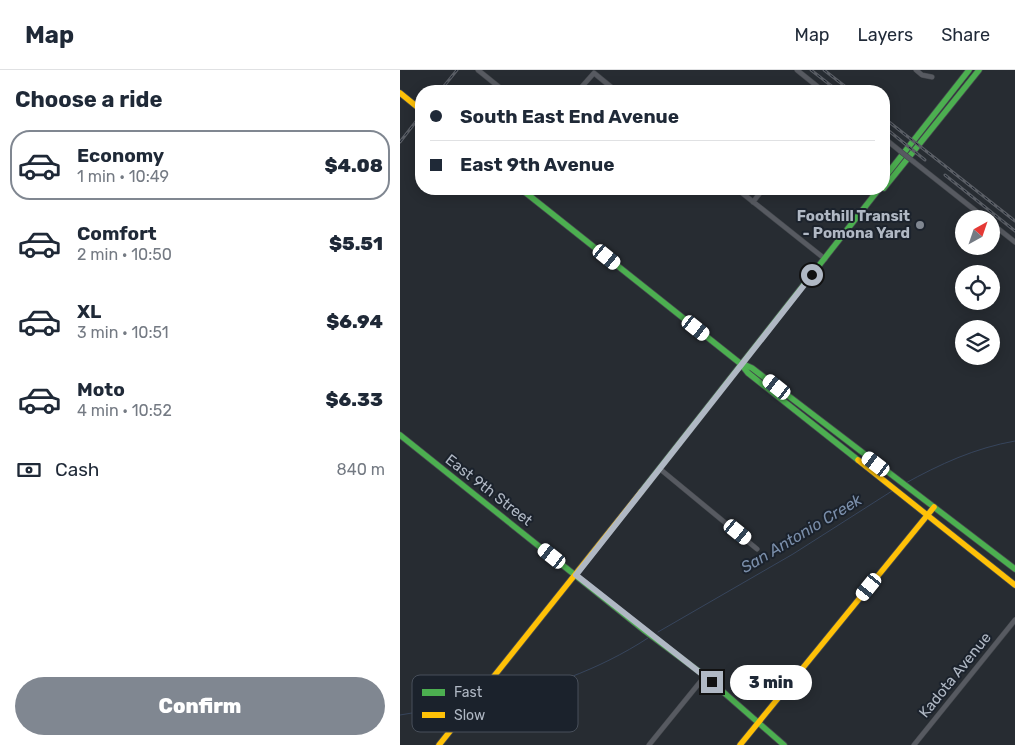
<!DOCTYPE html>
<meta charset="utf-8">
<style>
body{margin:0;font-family:Rubik,sans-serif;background:#f6f6f7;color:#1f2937;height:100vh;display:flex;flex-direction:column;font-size:19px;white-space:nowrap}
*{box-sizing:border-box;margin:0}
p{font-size:16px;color:#747a83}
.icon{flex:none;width:28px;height:28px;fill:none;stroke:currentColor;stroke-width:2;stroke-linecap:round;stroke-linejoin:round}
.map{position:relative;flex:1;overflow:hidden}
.sheet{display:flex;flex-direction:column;background:#fff;width:400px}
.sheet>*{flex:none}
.hud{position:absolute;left:15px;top:15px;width:475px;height:110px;border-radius:20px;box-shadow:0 2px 12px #0003;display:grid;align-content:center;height:110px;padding:0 15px;background:#fff}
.needle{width:32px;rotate:40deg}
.fabs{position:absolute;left:555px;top:140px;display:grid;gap:10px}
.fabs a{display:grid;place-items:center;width:45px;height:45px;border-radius:50%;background:#fff;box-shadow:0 2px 12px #0003;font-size:25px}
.end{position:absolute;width:22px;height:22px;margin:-11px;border:6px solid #b0b8c4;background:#111;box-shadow:0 0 0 2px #111}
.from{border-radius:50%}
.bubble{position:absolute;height:35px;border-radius:18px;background:#fff;box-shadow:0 2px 12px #0003;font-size:16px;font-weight:800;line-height:35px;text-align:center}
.car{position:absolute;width:15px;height:30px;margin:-15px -8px;border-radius:6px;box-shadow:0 0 4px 1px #0007;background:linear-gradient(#fff 24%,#345 0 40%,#fff 0 76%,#345 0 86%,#fff 0)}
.hud b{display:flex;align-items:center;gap:18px;height:48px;font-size:19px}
.hud b+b{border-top:1px solid #e0e1e3}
.hud i{width:12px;height:12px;background:#1f2937}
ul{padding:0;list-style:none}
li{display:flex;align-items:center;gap:15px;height:70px;margin:0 10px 8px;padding:0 5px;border:2px solid transparent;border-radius:20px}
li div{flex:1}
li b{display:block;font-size:19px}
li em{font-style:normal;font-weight:800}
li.active{border-color:#808791}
li>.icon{width:45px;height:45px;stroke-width:1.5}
h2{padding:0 15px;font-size:22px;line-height:60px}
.pay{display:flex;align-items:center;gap:12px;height:55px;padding:0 15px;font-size:19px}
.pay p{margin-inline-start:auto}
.primary-button{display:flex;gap:10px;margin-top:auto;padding:10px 15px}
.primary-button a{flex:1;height:58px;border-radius:30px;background:#808791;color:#fff;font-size:20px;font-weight:800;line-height:58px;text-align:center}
header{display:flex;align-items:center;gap:30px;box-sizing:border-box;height:70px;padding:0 25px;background:#fff;border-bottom:1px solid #e0e1e3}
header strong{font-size:24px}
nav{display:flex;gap:28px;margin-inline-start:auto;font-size:18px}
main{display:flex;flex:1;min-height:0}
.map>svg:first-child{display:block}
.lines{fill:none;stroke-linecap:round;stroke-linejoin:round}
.stream{stroke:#37455c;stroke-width:1}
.street-casing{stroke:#44484d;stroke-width:5.5}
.fast-casing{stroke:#44484d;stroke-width:7}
.slow-casing{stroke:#44484d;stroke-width:7}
.street{stroke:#575a61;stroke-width:4.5}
.fast{stroke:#4caf50;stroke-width:5.5}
.slow{stroke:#ffc107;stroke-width:5.5}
.rail-casing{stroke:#5a5e65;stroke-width:3}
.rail{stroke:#1b222c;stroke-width:1;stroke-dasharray:4;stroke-linecap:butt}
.street-bridge-casing{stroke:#44484d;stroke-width:5.5;stroke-linecap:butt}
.street-bridge{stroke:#575a61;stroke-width:4.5}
.route{stroke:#b0b8c4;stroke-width:6}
.poi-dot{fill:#808791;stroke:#1b222c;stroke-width:2}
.labels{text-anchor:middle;stroke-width:4;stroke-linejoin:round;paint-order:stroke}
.poi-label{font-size:15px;font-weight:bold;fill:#b0b8c4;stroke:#1b222c;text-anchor:end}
.street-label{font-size:15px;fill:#b0b8c4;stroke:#1b222c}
.water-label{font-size:16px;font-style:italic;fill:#7a8eaa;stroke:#1b222c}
.key{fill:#1b222c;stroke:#484f5a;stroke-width:1}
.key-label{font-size:14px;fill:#b0b8c4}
</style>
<header>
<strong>Map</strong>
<nav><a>Map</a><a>Layers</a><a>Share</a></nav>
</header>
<main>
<section class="sheet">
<h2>Choose a ride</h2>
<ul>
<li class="active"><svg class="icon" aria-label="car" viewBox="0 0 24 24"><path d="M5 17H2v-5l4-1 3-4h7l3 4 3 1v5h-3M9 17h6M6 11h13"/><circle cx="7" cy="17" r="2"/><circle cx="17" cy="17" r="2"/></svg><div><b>Economy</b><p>1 min · 10:49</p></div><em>$4.08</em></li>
<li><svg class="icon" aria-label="car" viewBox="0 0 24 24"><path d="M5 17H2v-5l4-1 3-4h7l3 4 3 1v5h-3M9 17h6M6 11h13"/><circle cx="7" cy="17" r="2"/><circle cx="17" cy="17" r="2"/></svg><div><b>Comfort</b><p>2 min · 10:50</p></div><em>$5.51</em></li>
<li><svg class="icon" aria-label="car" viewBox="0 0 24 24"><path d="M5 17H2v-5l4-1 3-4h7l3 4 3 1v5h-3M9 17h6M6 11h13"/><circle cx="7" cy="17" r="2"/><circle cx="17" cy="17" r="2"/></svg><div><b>XL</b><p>3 min · 10:51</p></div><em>$6.94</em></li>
<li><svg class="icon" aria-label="car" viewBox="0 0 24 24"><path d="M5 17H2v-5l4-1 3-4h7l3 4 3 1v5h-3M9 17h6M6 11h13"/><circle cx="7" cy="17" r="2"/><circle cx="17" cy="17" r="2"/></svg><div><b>Moto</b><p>4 min · 10:52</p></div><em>$6.33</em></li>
</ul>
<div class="pay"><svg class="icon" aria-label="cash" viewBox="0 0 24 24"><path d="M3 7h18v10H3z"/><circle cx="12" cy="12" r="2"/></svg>Cash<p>840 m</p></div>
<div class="primary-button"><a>Confirm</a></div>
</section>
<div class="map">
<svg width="615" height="675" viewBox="0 0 615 675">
<rect width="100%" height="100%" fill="#272c32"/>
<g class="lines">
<g class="stream">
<path d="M504,414C540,394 575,378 615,371"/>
<polyline points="258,562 393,484 492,421"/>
<path d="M85,631C142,620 199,600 248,568"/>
<polyline points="0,645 66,634"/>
</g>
<g class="street-casing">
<g id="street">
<polyline points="78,0 104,21"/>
<polyline points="397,0 423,21"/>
<polyline points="516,0 522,5 532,7"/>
<polyline points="178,21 194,3 216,21"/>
<polyline points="484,68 500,81"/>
<polyline points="514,92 586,149"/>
<polyline points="337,119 425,189"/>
<polyline points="353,132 363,119"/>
<polyline points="591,153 615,172"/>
<polyline points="260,399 357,479"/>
<polyline points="249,675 305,606"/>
<polyline points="514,675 615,550"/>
</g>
</g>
<g class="fast-casing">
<g id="fast">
<polyline points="484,108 569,0"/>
<polyline points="484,118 579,0"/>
<polyline points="121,119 341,294 348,303 458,390"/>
<polyline points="343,294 352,298 615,499"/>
<polyline points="0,365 245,561 305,606 384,675"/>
<polyline points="241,422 479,119"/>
</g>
</g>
<g class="slow-casing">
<g id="slow">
<polyline points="0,23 21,40"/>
<polyline points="458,390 615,515"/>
<polyline points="39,675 241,422"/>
<polyline points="340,675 534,437"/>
</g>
</g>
<use href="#street" class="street"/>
<use href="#fast" class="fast"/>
<use href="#slow" class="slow"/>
<g class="rail-casing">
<g id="rail">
<polyline points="411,0 438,21"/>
<polyline points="424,0 451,21"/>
<polyline points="40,21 57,0"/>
<polyline points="484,48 615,151"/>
<polyline points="484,57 525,90"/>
<polyline points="0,72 21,45"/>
<polyline points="545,105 615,161"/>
</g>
</g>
<use href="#rail" class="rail"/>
<g class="street-bridge-casing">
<polyline id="street-bridge" points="500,81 514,92"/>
</g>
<use href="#street-bridge" class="street-bridge"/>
</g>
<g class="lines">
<polyline class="route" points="312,612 176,505 412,205"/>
</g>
<circle class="poi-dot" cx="520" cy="155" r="5"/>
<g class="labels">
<g class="poi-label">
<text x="510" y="151">Foothill Transit<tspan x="510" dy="17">- Pomona Yard</tspan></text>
</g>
<g class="street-label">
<text transform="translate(89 420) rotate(38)" y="5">East 9th Street</text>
<text transform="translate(555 605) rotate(-51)" y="5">Kadota Avenue</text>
</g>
<g class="water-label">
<text transform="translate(401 463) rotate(-31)" y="6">San Antonio Creek</text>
</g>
</g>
<rect x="12" y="605" width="166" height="57" rx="8" class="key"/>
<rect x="22" y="619" width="23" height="7" fill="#4caf50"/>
<rect x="22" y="642" width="23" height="6" fill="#ffc107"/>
<g class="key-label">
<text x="54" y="627">Fast</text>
<text x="54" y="650">Slow</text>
</g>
</svg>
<div class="fabs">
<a><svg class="needle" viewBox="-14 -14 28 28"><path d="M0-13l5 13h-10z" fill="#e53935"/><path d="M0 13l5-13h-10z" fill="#747a83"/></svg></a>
<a><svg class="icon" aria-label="locate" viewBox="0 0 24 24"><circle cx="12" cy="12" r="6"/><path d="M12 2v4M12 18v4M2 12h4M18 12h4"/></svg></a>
<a><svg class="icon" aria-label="layers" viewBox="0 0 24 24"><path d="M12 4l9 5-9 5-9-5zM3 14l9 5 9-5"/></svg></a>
</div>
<i class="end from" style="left:412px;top:205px"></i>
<i class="end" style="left:312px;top:612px"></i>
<div class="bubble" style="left:330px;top:595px;width:82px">3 min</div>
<i class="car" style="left:207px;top:187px;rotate:129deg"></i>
<i class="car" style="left:296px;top:258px;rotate:128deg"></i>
<i class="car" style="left:377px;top:317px;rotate:308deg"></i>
<i class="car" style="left:476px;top:394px;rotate:307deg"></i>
<i class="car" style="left:338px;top:462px;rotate:129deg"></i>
<i class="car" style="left:152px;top:486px;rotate:308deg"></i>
<i class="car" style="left:469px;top:517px;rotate:219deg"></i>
<div class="hud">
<b><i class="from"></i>South East End Avenue</b>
<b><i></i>East 9th Avenue</b>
</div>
</div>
</main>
